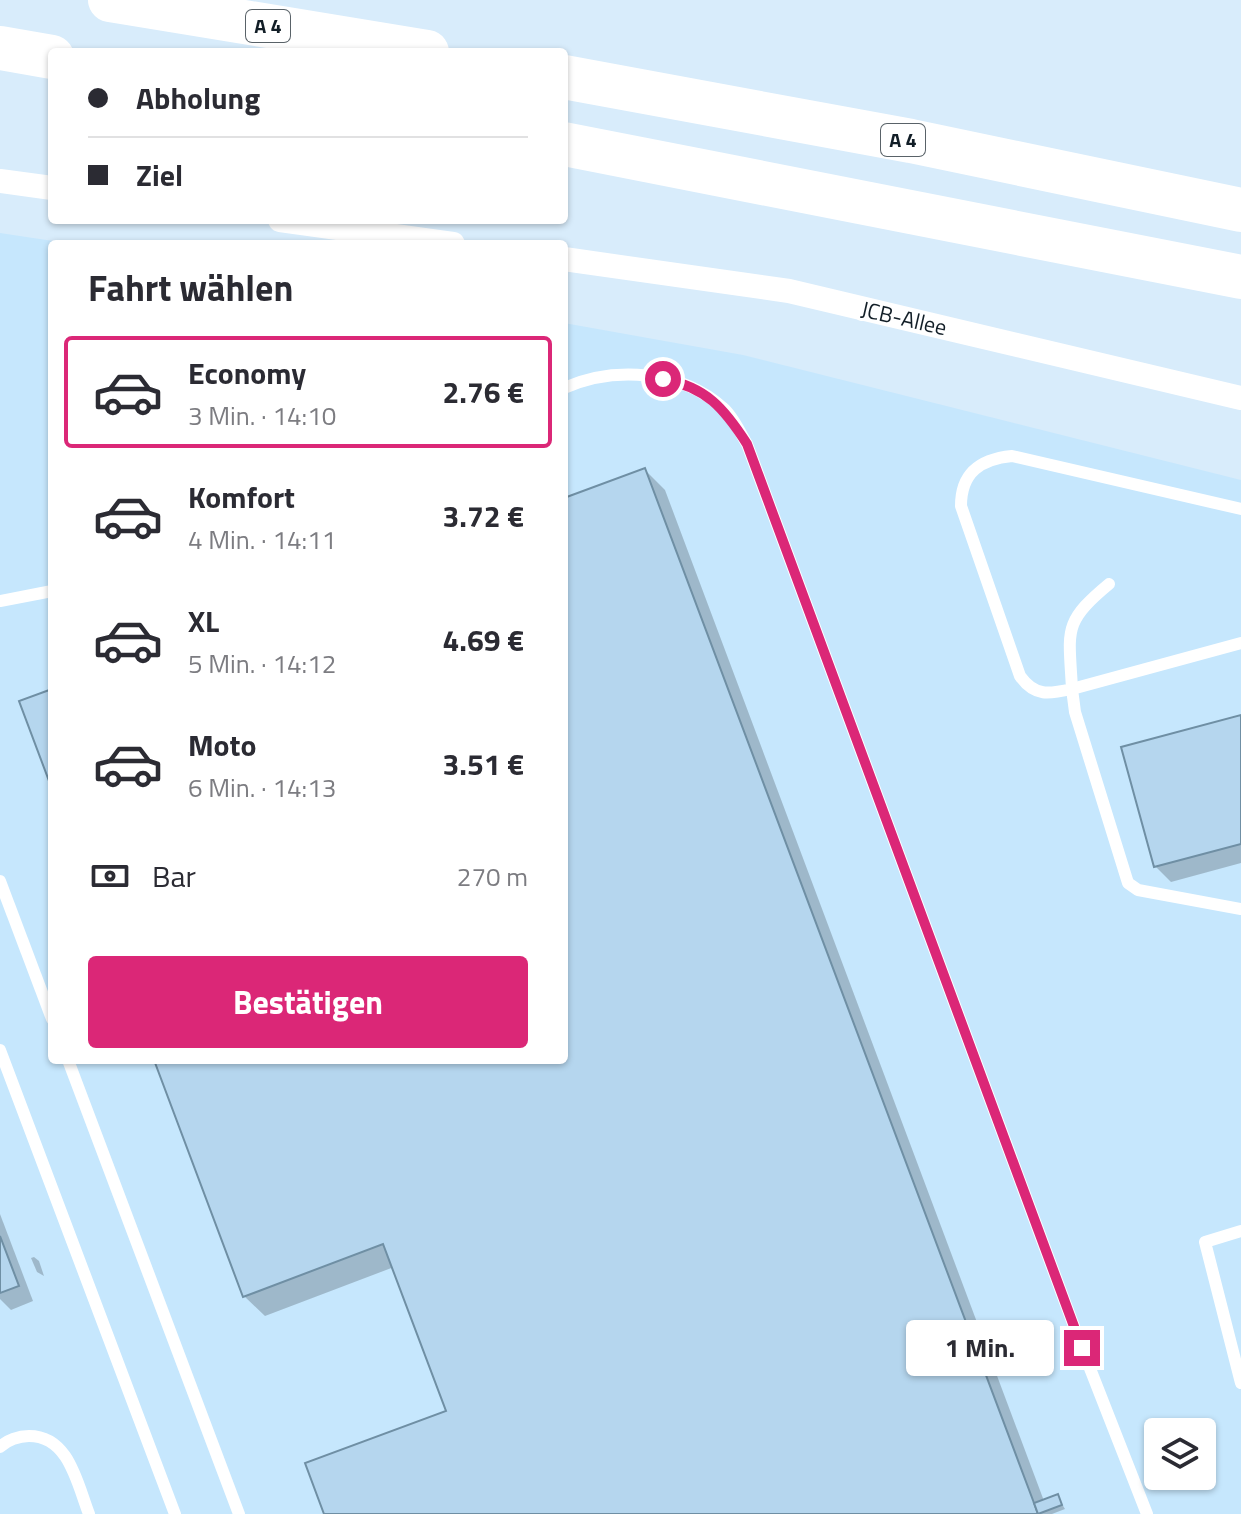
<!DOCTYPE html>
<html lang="de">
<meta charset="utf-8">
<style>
body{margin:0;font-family:"Titillium Web",sans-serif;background:#f2f2f3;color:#2b2b33;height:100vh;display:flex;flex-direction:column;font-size:30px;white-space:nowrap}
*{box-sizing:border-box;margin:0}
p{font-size:26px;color:#7c7c81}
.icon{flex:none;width:44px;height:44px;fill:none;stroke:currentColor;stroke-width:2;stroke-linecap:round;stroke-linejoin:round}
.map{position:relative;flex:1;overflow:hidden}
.panel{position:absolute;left:48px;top:240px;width:520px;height:824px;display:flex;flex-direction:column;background:#fff;border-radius:8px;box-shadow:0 2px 6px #0004}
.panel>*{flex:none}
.banner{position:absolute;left:48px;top:48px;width:520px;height:176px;border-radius:8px;box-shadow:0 2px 6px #0004;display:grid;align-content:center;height:176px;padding:0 40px;background:#fff}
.tools{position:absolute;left:1144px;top:1418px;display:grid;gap:16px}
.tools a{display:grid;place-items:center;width:72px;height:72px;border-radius:8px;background:#fff;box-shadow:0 2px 6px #0004;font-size:40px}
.end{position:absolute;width:36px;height:36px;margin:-18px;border:10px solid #db2777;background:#fff;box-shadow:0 0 0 4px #fff}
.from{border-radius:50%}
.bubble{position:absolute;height:56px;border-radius:8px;background:#fff;box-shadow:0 2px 6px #0004;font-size:26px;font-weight:700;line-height:56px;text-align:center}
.banner b{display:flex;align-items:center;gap:28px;height:76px;font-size:30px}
.banner b+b{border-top:2px solid #e1e1e2}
.banner i{width:20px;height:20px;background:#2b2b33}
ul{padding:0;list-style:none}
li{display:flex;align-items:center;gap:24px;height:112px;margin:0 16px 12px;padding:0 24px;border:4px solid transparent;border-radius:8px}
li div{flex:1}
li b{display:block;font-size:30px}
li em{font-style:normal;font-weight:700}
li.on{border-color:#db2777}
li>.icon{width:72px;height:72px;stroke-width:1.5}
h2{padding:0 40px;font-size:36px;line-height:96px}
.pay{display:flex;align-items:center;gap:20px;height:88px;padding:0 40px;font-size:30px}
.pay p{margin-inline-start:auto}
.button{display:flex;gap:16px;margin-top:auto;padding:16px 40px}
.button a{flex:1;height:92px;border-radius:8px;background:#db2777;color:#fff;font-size:32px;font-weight:700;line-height:92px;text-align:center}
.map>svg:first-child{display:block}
.built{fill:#c6e7fd;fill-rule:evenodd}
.shadow{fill:#0003}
.building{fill:#b5d6ee;stroke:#6f8fa4;stroke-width:2}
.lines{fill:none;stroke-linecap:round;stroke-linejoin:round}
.lane{stroke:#fff;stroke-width:12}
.street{stroke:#fff;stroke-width:24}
.highway{stroke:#fff;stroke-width:44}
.route{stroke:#db2777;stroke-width:10}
.labels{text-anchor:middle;stroke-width:6;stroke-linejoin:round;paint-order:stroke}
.shield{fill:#fff;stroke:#596268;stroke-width:2}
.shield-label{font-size:20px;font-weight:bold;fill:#121e27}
.street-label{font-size:22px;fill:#121e27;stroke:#fff}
</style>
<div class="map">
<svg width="1241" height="1514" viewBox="0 0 1241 1514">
<rect width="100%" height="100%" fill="#d8ecfb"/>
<path class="built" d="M0,233L73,244H52V1060H564V323L743,355L1241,480V1514H0ZM1158,1432H1202V1476H1158Z"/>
<g class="shadow">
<polygon points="645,470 665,490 1044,1501 1057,1496 1065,1509 1052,1514 326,1514 448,1412 394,1267 265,1316 244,1296 156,1060 564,1060 564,500"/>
<polygon points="1241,717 1241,863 1171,882 1155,866"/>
<polygon points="0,1214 33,1301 11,1310 0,1299"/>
<polygon points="34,1257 39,1261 44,1276 37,1272 31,1258"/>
</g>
<g class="building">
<polygon points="645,468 1034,1503 1038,1514 324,1514 305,1463 446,1411 383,1244 243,1297 154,1060 564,1060 564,498"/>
<polygon points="52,689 52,789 19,701"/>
<polygon points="1241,715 1241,844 1154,867 1121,747"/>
<polygon points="0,1236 19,1286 0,1293"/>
<polygon points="1058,1494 1062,1505 1038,1514 1034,1503"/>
</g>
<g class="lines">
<g class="lane">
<path d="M564,388C614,366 681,370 723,408C733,416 740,433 747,444L1082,1348L1147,1514"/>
<path d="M1109,584C1062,623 1069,630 1072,689C1049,694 1035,697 1020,676L961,506C961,472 981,459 1012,456L1241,509"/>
<polyline points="0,601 52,591"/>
<polyline points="1241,643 1072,689 1075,712 1128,883 1138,890 1241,909"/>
<polyline points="0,881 52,1019"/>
<polyline points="0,1050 175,1514"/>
<polyline points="68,1060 239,1514"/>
<polyline points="1241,1231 1205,1242 1241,1383"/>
<path d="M0,1447C7,1440 19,1436 29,1436C69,1436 77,1483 89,1514"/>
</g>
<g class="street">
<polyline points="0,181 52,188"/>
<polyline points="280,220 453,244"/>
<polyline points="564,259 789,291 1241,398"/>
</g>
<g class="highway">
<polyline points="110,0 427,52"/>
<polyline points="0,48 52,57"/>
<polyline points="564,77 911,141 1241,210"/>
<polyline points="564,144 1241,277"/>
</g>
</g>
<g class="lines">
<path class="route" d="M663,379C706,387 724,408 747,444L1082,1348"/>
</g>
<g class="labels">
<g class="shield">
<rect x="246" y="10" width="44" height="32" rx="6"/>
<rect x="881" y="124" width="44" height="32" rx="6"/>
</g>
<g class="shield-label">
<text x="268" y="33">A 4</text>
<text x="903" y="147">A 4</text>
</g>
<g class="street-label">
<text transform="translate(904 318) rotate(13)" y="8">JCB-Allee</text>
</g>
</g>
</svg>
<div class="tools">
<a><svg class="icon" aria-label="layers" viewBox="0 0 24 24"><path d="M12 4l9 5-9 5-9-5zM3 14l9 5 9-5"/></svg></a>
</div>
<i class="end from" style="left:663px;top:379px"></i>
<i class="end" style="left:1082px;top:1348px"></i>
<div class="bubble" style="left:906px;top:1320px;width:148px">1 Min.</div>
<div class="banner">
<b><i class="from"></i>Abholung</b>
<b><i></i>Ziel</b>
</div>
<section class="panel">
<h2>Fahrt wählen</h2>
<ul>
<li class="on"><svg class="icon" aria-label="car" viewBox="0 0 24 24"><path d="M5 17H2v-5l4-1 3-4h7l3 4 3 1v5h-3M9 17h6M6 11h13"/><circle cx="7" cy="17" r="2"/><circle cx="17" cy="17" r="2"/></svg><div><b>Economy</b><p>3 Min. · 14:10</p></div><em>2.76 €</em></li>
<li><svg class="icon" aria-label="car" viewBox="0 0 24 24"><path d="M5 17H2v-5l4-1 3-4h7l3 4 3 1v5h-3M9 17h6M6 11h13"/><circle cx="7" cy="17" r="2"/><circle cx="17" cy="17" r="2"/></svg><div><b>Komfort</b><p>4 Min. · 14:11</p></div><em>3.72 €</em></li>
<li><svg class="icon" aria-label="car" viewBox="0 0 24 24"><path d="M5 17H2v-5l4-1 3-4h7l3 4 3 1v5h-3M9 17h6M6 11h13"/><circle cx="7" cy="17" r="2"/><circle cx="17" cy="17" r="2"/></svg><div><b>XL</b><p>5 Min. · 14:12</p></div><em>4.69 €</em></li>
<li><svg class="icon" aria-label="car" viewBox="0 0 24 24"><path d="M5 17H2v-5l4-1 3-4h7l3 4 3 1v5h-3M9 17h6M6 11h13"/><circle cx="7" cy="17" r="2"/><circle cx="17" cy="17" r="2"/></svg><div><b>Moto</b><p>6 Min. · 14:13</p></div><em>3.51 €</em></li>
</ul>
<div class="pay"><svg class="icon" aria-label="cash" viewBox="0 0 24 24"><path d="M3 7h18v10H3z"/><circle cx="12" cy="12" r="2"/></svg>Bar<p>270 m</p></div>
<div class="button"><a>Bestätigen</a></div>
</section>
</div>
